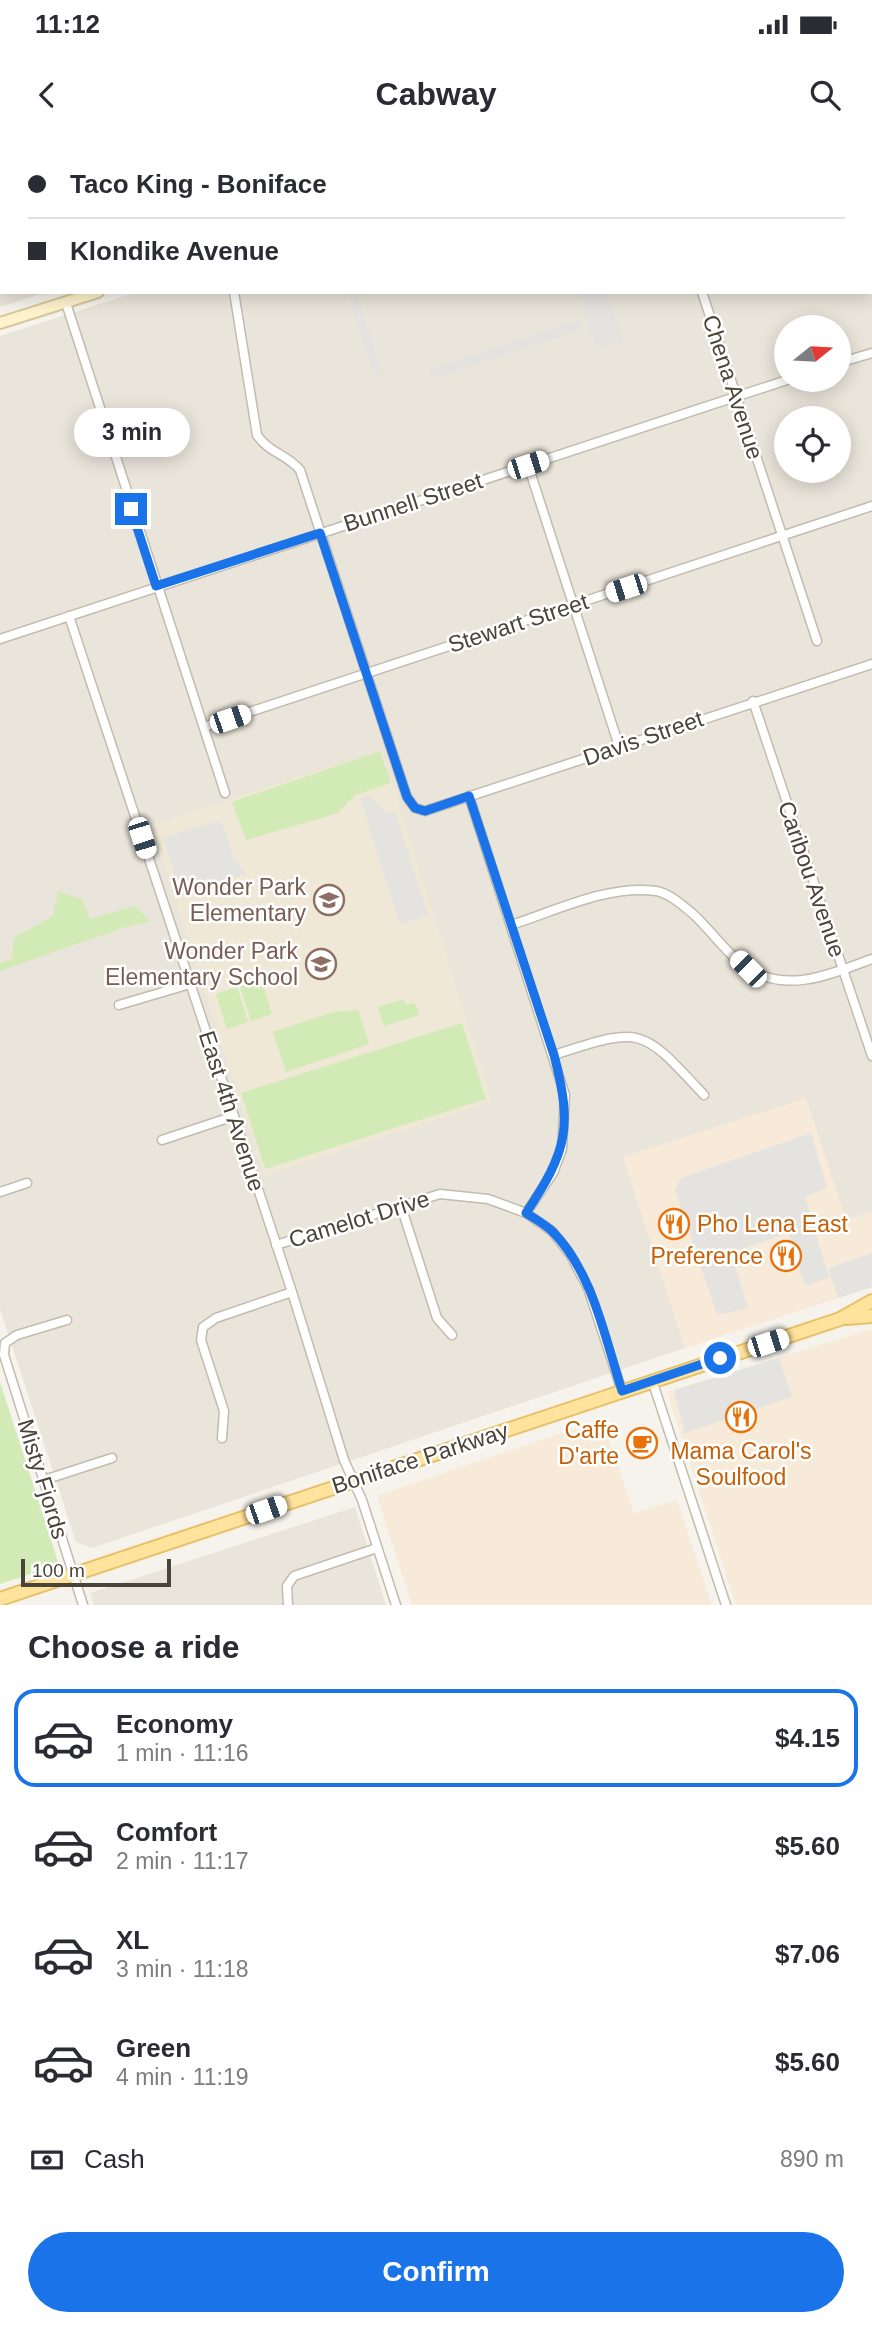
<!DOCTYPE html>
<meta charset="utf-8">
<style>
body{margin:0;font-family:Arial,sans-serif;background:#f7f7f7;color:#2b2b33;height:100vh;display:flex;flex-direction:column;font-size:26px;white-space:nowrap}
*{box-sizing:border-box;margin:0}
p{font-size:23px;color:#7c7c81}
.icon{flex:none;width:38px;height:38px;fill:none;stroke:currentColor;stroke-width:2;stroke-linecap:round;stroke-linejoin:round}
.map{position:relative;height:1465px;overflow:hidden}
.details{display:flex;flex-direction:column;background:#fff;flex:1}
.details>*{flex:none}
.top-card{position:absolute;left:0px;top:0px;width:873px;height:154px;box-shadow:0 4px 18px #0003;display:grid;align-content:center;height:154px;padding:0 28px;background:#fff}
.needle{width:46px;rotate:72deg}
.fabs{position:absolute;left:774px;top:175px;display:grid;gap:14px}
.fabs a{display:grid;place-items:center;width:77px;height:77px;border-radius:50%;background:#fff;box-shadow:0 4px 18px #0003;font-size:35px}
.scale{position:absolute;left:21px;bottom:18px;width:150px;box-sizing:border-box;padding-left:7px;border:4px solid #4b4439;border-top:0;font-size:19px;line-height:24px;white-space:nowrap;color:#4b4439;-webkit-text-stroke:5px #fff;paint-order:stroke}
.end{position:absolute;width:32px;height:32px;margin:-16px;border:9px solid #1a73e8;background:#fff;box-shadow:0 0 0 4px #fff}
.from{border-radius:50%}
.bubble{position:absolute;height:49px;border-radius:24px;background:#fff;box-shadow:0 4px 18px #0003;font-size:23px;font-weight:700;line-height:49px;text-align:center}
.car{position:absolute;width:21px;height:42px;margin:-21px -10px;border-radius:9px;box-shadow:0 0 5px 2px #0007;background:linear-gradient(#fff 24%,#345 0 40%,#fff 0 76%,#345 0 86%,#fff 0)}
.top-card b{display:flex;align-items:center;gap:24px;height:66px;font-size:26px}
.top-card b+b{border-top:2px solid #e1e1e2}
.top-card i{width:18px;height:18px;background:#2b2b33}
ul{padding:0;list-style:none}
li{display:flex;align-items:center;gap:21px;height:98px;margin:0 14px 10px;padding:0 14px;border:4px solid transparent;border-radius:21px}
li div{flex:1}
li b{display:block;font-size:26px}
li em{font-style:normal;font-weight:700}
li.active{border-color:#1a73e8}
li>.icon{width:63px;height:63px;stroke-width:1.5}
h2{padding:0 28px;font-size:32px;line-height:84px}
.pay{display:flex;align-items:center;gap:18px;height:77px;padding:0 28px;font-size:26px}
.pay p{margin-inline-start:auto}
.primary-button{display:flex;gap:14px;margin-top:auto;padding:14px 28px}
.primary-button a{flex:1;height:80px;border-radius:42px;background:#1a73e8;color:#fff;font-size:28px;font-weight:700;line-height:80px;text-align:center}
.status{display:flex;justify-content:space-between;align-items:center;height:49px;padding:0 35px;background:#fff;direction:ltr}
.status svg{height:19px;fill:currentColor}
header{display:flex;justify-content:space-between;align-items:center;height:91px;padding:0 28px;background:#fff;font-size:32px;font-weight:700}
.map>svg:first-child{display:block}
.residential{fill:#eae5da;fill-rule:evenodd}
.commercial{fill:#f7ead8}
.education{fill:#efe8d6}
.green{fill:#d2eab5}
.parking{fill:#e5e3e0}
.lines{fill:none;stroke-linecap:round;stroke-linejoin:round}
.street-casing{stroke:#c2bbae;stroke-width:11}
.secondary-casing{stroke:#d6c79b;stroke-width:14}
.primary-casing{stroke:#e6c16a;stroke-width:16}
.street{stroke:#fff;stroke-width:8}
.secondary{stroke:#fff3cd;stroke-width:10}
.primary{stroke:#ffe39c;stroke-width:12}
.route{stroke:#1a73e8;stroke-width:9}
.labels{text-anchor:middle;stroke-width:5;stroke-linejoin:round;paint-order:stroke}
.street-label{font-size:23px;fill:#4b4439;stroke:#fff}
.education-label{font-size:23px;fill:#785e54;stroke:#fff;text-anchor:end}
.food-label{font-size:23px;fill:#c56008;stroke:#fff;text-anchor:end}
</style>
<div class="status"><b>11:12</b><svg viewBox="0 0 49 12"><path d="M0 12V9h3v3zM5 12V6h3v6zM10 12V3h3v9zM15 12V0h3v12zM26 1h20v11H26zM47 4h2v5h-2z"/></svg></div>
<header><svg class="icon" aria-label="back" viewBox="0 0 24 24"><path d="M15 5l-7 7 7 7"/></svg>Cabway<svg class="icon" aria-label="search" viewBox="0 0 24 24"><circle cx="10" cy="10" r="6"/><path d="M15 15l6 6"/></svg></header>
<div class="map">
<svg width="872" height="1465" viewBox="0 0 872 1465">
<rect width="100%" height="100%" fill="#f6f3ec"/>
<g class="residential">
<polygon points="0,0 872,0 872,29 872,2 2,2 2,152 47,152 0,167"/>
<path d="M872,70V1072L846,1080L624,1017L685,1208L92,1408L76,1402L0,1169V196L137,152H872ZM786,187H838V240H786ZM786,278H838V331H786Z"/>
<polygon points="355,1367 386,1465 94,1465 90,1453"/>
</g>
<g class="commercial">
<polygon points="806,958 846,1080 872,1072 872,1147 685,1208 623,1017"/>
<polygon points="872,1189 872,1465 736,1465 667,1252"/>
<polygon points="602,1279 634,1373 677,1360 712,1465 412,1465 377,1356"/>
</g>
<polygon class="education" points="382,610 492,961 264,1036 151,685"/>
<g class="green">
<polygon points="258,0 557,0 258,2"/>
<polygon points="380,611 391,643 355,655 338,673 246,700 232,662"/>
<polygon points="58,752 82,759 90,779 135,766 150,781 122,788 0,831 0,823 12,819 14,798 53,776"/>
<polygon points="261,839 272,874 251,881 240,846"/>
<polygon points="237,847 248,882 227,889 216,854"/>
<polygon points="404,859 406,865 415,863 419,875 384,886 378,867"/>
<polygon points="358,870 369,904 286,932 273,892 334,872"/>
<polygon points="462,883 486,959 265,1029 241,953"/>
<polygon points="0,1242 59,1425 0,1444"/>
</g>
<g class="parking">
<polygon points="347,152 356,152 382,233 374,235"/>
<polygon points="578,152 606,152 623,201 597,210"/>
<polygon points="578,179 582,190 431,240 428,229"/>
<polygon points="369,655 387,674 395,671 428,775 400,784 360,658"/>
<polygon points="217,681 224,687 233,717 245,734 192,752 176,738 163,698"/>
<polygon points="811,993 827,1048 805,1057 829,1138 805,1146 788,1093 731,1113 748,1168 717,1175 675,1050 681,1038"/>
<polygon points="872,1113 872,1147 838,1158 828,1128"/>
<polygon points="779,1218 792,1257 685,1293 674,1250"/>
</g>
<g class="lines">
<g class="street-casing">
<g id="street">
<polyline points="87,0 88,2"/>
<polyline points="249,0 250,2"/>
<path d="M234,152L257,295C269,313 287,314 300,330L407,657L415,668L425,671L872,524"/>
<polyline points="702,152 817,501"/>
<polyline points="66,163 225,653"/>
<polyline points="838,223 872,213"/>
<polyline points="528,325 619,606"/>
<polyline points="69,476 292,1152 344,1320 362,1360 396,1465"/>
<polyline points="0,499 787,240"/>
<polyline points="753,561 872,916"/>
<polyline points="204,587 872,366"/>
<polyline points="469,656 565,955 562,1009 553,1033 526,1073"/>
<path d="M511,785C555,771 609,744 656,751C669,753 682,765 692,773C711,790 728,816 749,829C789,854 833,833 872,819"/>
<polyline points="119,865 190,844"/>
<path d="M554,915C643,886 641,887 704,955"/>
<polyline points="162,1000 234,976"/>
<polyline points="0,1052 27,1043"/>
<polyline points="401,1066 437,1178 452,1195"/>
<polyline points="276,1105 440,1054 488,1059 526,1073 552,1091 570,1114 588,1148 622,1251"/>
<polyline points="67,1180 17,1195 5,1203 4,1215 83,1465"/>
<polyline points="652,1240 726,1465"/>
<polyline points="222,1298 224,1271 201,1200 203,1187 216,1178 292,1152"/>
<polyline points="44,1340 112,1318"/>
<polyline points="288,1465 287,1446 294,1436 377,1408"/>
</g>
</g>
<g class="secondary-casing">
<polyline id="secondary" points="0,183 98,152"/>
</g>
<g class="primary-casing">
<g id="primary">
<polyline points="847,1178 872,1176"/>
<polyline points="0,1459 840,1179 872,1161"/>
</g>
</g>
<use href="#street" class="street"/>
<use href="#secondary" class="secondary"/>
<use href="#primary" class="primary"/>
</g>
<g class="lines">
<path class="route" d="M131,369L156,446L320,393L407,657L415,668L425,671L469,656L554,915C573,988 567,1011 526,1073C535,1079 546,1085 553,1092C593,1133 605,1198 622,1251L720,1218"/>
</g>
<defs>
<g id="school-ring" transform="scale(1.575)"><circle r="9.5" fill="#fff" stroke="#8d6e63" stroke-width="1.5"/><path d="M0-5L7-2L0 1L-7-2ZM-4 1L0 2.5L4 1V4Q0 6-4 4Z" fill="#8d6e63"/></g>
<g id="restaurant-ring" transform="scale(1.575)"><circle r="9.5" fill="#fff" stroke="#e8710a" stroke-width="1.5"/><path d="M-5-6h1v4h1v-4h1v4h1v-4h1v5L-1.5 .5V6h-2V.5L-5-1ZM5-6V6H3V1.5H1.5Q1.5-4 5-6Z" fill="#e8710a"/></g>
<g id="cafe-ring" transform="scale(1.575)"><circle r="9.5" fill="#fff" stroke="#e8710a" stroke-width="1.5"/><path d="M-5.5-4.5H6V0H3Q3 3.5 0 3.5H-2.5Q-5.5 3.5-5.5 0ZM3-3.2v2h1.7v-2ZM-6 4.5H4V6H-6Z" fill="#e8710a"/></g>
</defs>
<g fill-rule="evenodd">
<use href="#school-ring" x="329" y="760"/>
<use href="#school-ring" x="321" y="824"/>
<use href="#restaurant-ring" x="674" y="1084"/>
<use href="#restaurant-ring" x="786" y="1116"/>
<use href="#restaurant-ring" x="741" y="1277"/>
<use href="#cafe-ring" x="642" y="1303"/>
</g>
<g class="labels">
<g class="street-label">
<text transform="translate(733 247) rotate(72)" y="8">Chena Avenue</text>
<text transform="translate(413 362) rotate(-18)" y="8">Bunnell Street</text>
<text transform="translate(518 483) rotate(-18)" y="8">Stewart Street</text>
<text transform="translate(643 598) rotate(-19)" y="8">Davis Street</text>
<text transform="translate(812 739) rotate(71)" y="8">Caribou Avenue</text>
<text transform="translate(232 971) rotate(72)" y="8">East 4th Avenue</text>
<text transform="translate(359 1079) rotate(-17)" y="8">Camelot Drive</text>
<text transform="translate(420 1318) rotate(-18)" y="8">Boniface Parkway</text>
<text transform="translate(43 1339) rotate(73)" y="8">Misty Fjords</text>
</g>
<g class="education-label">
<text x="306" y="755">Wonder Park<tspan x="306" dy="26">Elementary</tspan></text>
<text x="298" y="819">Wonder Park<tspan x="298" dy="26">Elementary School</tspan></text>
</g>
<g class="food-label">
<text x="697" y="1092" text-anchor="start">Pho Lena East</text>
<text x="763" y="1124">Preference</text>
<text x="619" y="1298">Caffe<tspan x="619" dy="26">D'arte</tspan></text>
<text x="741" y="1319" text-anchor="middle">Mama Carol's<tspan x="741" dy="26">Soulfood</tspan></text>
</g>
</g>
</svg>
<div class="fabs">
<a><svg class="needle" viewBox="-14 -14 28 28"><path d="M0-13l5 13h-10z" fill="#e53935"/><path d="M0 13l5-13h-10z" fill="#7c7c81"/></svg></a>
<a><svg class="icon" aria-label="locate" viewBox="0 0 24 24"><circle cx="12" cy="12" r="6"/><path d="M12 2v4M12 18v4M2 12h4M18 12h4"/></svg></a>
</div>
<div class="scale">100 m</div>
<i class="end from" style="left:720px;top:1218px"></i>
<i class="end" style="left:131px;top:369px"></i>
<div class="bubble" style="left:74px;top:268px;width:116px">3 min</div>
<i class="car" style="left:528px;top:325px;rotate:72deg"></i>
<i class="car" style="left:626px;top:448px;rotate:252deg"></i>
<i class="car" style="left:230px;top:579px;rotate:71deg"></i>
<i class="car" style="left:142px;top:698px;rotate:162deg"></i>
<i class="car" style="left:748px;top:829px;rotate:315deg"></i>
<i class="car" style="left:768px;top:1203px;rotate:72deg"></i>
<i class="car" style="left:266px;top:1370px;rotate:71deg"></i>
<div class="top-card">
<b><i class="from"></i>Taco King - Boniface</b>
<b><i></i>Klondike Avenue</b>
</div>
</div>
<section class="details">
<h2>Choose a ride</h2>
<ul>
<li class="active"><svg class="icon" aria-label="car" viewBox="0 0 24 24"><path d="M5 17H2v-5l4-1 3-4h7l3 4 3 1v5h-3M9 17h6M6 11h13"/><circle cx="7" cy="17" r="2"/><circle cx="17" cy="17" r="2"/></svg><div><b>Economy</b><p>1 min · 11:16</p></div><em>$4.15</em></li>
<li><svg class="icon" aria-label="car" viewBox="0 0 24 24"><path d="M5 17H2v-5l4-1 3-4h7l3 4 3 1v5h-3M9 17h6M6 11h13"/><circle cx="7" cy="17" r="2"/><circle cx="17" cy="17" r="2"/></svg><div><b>Comfort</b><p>2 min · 11:17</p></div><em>$5.60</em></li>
<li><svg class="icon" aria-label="car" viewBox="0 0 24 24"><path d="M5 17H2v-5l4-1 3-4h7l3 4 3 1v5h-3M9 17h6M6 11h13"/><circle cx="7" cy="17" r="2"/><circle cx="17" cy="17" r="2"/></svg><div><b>XL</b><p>3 min · 11:18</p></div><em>$7.06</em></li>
<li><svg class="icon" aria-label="car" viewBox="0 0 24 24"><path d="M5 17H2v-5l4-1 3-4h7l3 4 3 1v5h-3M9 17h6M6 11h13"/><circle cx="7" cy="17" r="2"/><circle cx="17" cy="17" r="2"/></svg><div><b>Green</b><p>4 min · 11:19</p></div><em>$5.60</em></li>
</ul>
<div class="pay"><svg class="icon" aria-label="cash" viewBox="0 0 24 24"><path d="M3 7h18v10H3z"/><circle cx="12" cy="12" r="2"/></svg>Cash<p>890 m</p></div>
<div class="primary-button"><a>Confirm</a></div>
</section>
